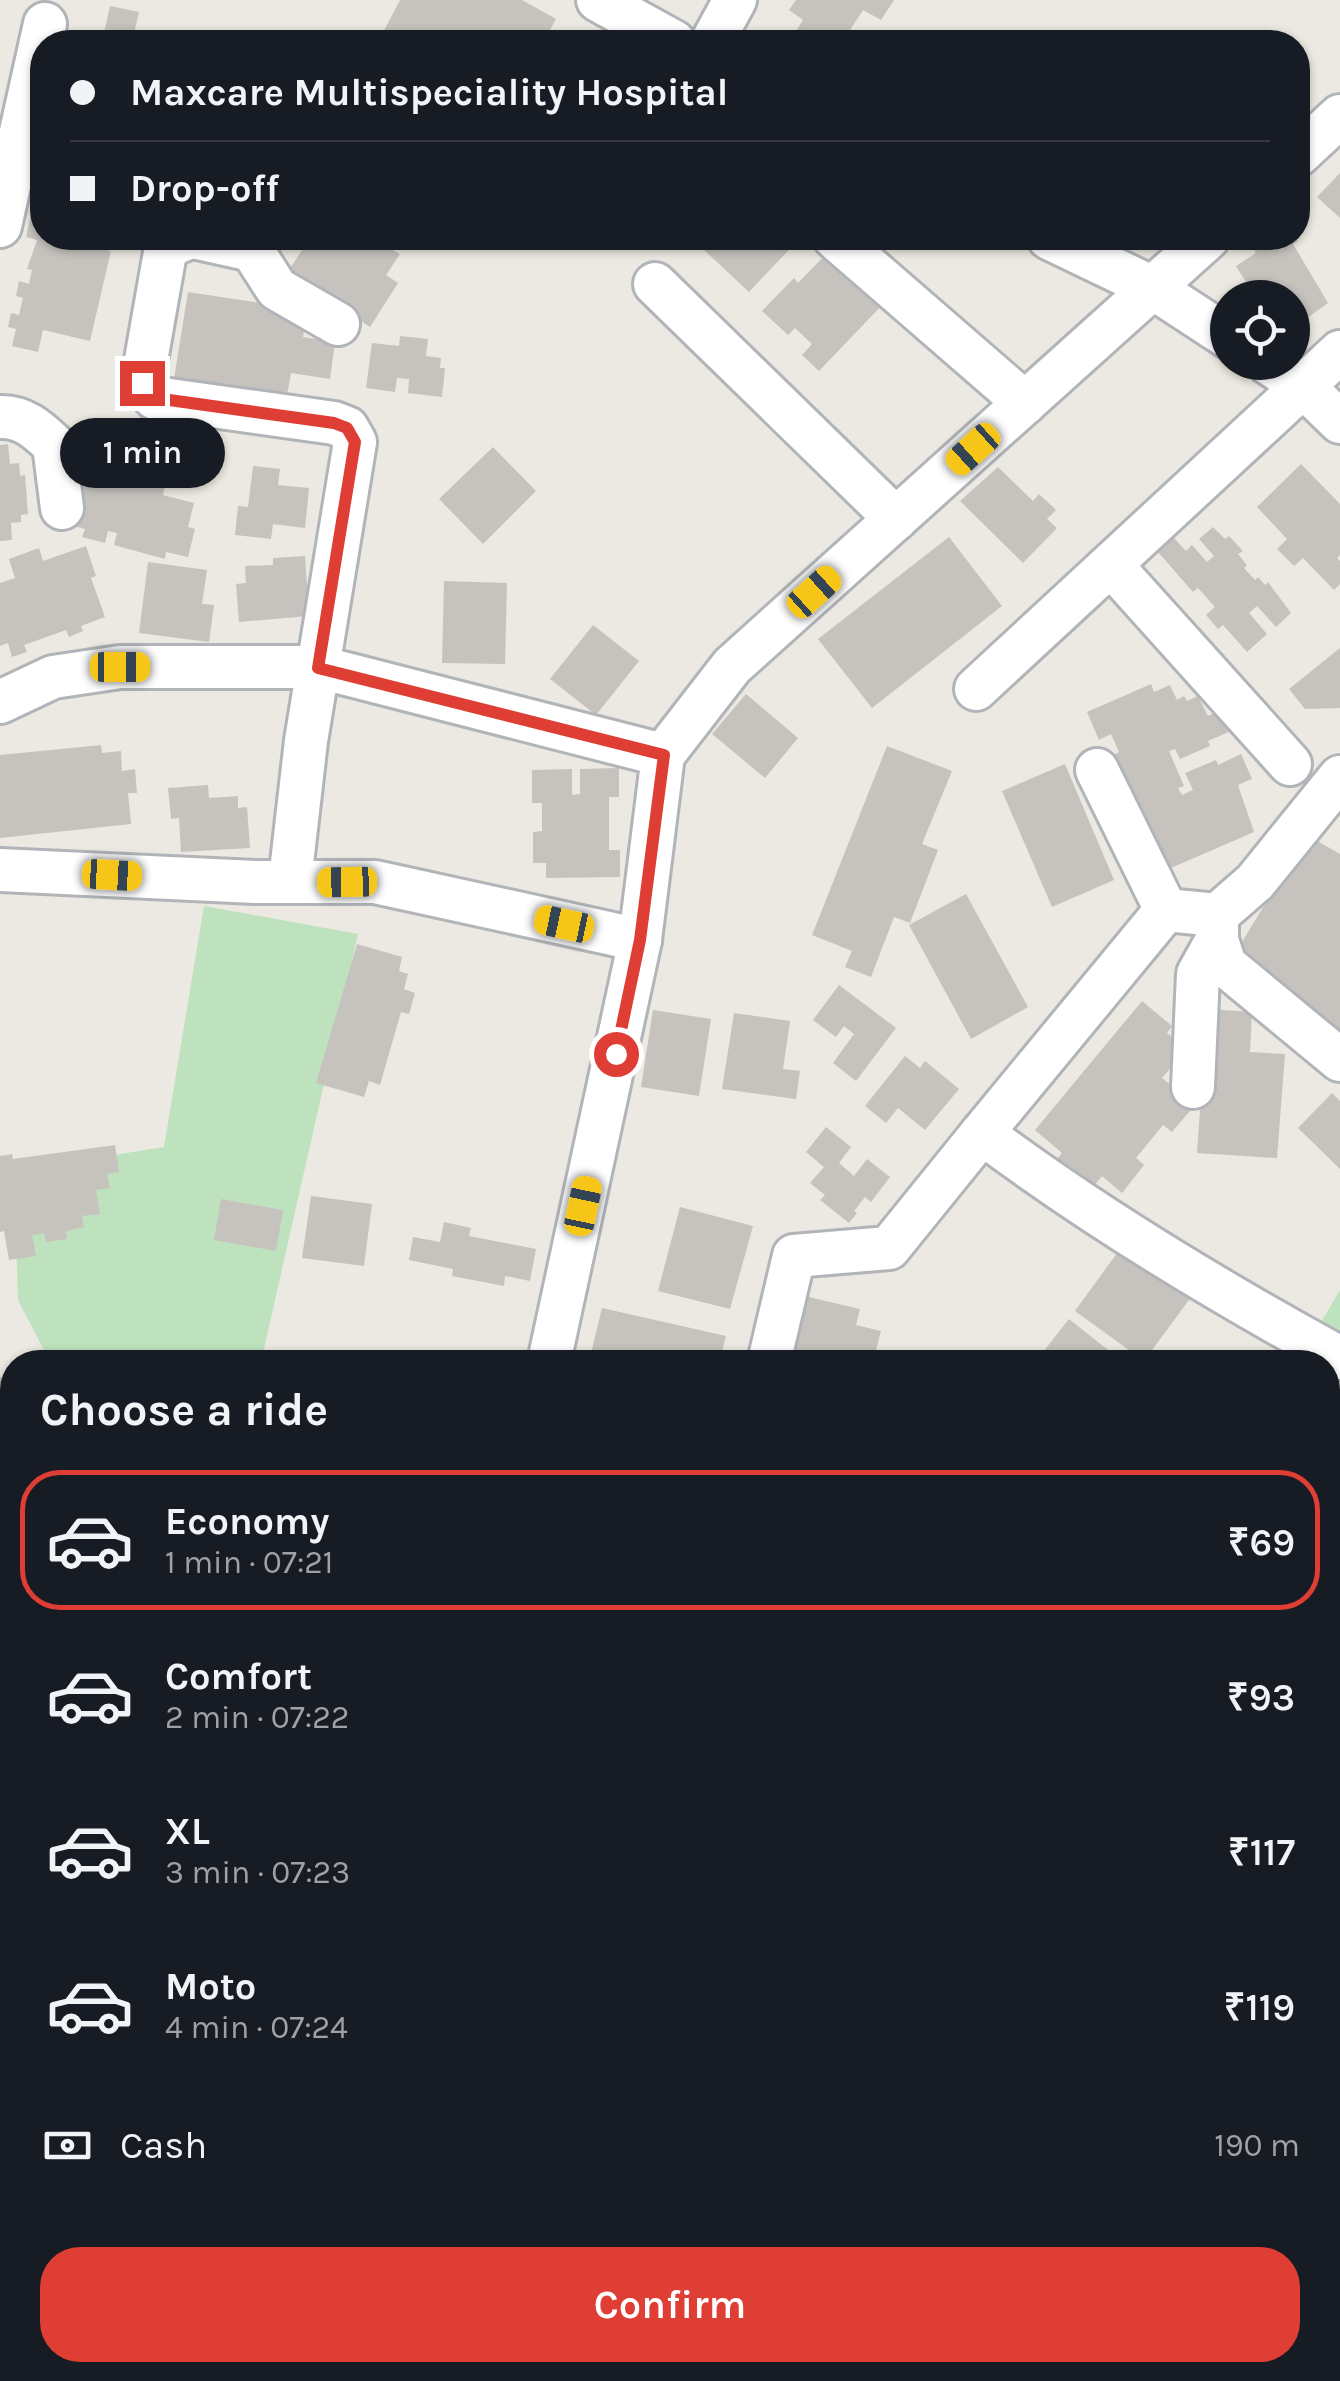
<!DOCTYPE html>
<meta charset="utf-8">
<style>
body{margin:0;font-family:Karla,sans-serif;background:#242831;color:#f1f3f6;height:100vh;display:flex;flex-direction:column;font-size:38px;white-space:nowrap}
*{box-sizing:border-box;margin:0}
p{font-size:32px;color:#9ea1a6}
.icon{flex:none;width:55px;height:55px;fill:none;stroke:currentColor;stroke-width:2;stroke-linecap:round;stroke-linejoin:round}
.map{position:relative;flex:1;overflow:hidden}
.panel{position:absolute;left:0px;top:1350px;width:1340px;height:1032px;display:flex;flex-direction:column;background:#171b24;border-radius:40px 40px 0 0;box-shadow:0 2px 8px #0004}
.panel>*{flex:none}
.banner{position:absolute;left:30px;top:30px;width:1280px;height:220px;border-radius:40px;box-shadow:0 2px 8px #0004;display:grid;align-content:center;height:220px;padding:0 40px;background:#171b24}
.fabs{position:absolute;left:1210px;top:280px;display:grid;gap:20px}
.fabs a{display:grid;place-items:center;width:100px;height:100px;border-radius:50%;background:#171b24;box-shadow:0 2px 8px #0004;font-size:50px}
.end{position:absolute;width:45px;height:45px;margin:-22px;border:12px solid #de3e34;background:#fff;box-shadow:0 0 0 5px #fff}
.from{border-radius:50%}
.bubble{position:absolute;height:70px;border-radius:35px;background:#171b24;box-shadow:0 2px 8px #0004;font-size:32px;font-weight:600;line-height:70px;text-align:center}
.car{position:absolute;width:30px;height:60px;margin:-30px -15px;border-radius:12px;box-shadow:0 0 8px 2px #0007;background:linear-gradient(#f5c518 24%,#345 0 40%,#f5c518 0 76%,#345 0 86%,#f5c518 0)}
.banner b{display:flex;align-items:center;gap:35px;height:95px;font-size:38px}
.banner b+b{border-top:2px solid #363941}
.banner i{width:25px;height:25px;background:#f1f3f6}
ul{padding:0;list-style:none}
li{display:flex;align-items:center;gap:30px;height:140px;margin:0 20px 15px;padding:0 20px;border:5px solid transparent;border-radius:40px}
li div{flex:1}
li b{display:block;font-size:38px}
li em{font-style:normal;font-weight:600}
li.current{border-color:#de3e34}
li>.icon{width:90px;height:90px;stroke-width:1.5}
h2{padding:0 40px;font-size:45px;line-height:120px}
.pay{display:flex;align-items:center;gap:25px;height:110px;padding:0 40px;font-size:38px}
.pay p{margin-inline-start:auto}
.cta{display:flex;gap:20px;margin-top:auto;padding:20px 40px}
.cta a{flex:1;height:115px;border-radius:40px;background:#de3e34;color:#fff;font-size:40px;font-weight:600;line-height:115px;text-align:center}
.map>svg:first-child{display:block}
.green{fill:#bfe2be}
.building{fill:#c6c3be}
.lines{fill:none;stroke-linecap:round;stroke-linejoin:round}
.minor-casing{stroke:#b1b4b8;stroke-width:48}
.minor{stroke:#fff;stroke-width:42}
.route{stroke:#de3e34;stroke-width:12}
</style>
<div class="map">
<svg width="1340" height="2381" viewBox="0 0 1340 2381">
<rect width="100%" height="100%" fill="#ebe9e1"/>
<g class="green">
<polygon points="204,906 358,934 261,1362 50,1362 18,1300 14,1171 164,1147"/>
<polygon points="1340,1290 1340,1343 1316,1331"/>
<polygon points="1,2006 12,2008 12,2245 0,2239"/>
</g>
<g class="building">
<polygon points="400,0 522,0 556,19 546,37 556,42 378,42"/>
<polygon points="796,0 894,0 881,20 863,10 843,41 838,37 834,42 814,42 796,31 803,20 789,10"/>
<polygon points="110,6 139,12 133,38 145,42 102,42"/>
<polygon points="41,161 42,162 42,196 33,194"/>
<polygon points="1340,173 1340,218 1317,197"/>
<polygon points="30,219 42,222 42,238 106,238 103,249 111,251 90,341 43,330 38,352 12,346 16,329 8,327 11,313 19,315 23,298 16,296 19,281 29,284 32,270 27,269 37,240 26,237"/>
<polygon points="310,238 373,238 400,254 386,275 398,283 370,327 287,273"/>
<polygon points="715,238 800,238 749,292 704,250"/>
<polygon points="1260,238 1296,238 1298,241 1293,244 1328,303 1303,321 1299,315 1292,320 1292,298 1256,298 1236,266 1256,253 1253,248 1263,242"/>
<polygon points="830,250 885,302 819,371 802,355 812,344 795,328 788,335 762,311 794,278 798,283"/>
<polygon points="188,292 307,310 303,337 335,342 330,379 291,373 286,401 173,385"/>
<polygon points="400,336 428,339 426,356 441,358 440,368 445,368 442,397 408,393 409,379 397,378 395,392 366,388 372,343 399,346"/>
<polygon points="85,443 149,460 144,480 165,486 163,495 194,503 188,527 195,529 188,557 166,552 165,559 114,545 117,533 108,531 105,543 82,537 85,529 63,523"/>
<polygon points="8,444 10,464 19,463 20,476 25,475 28,514 21,515 21,522 11,523 12,540 0,541 0,445"/>
<polygon points="493,447 536,491 483,544 439,499"/>
<polygon points="1301,464 1340,504 1340,555 1337,558 1340,561 1340,584 1334,590 1303,558 1294,566 1277,549 1287,539 1257,507"/>
<polygon points="253,466 280,469 278,485 309,488 305,528 273,524 271,539 235,535 238,506 248,507"/>
<polygon points="998,467 1033,501 1039,494 1056,510 1047,519 1057,528 1023,563 960,501"/>
<polygon points="1213,527 1225,539 1229,536 1243,551 1238,554 1247,565 1244,568 1255,580 1258,577 1265,585 1268,582 1291,613 1276,627 1257,606 1249,613 1267,634 1247,652 1223,625 1218,629 1206,615 1215,607 1198,588 1193,592 1158,552 1174,538 1186,551 1192,545 1207,562 1214,556 1199,539"/>
<polygon points="949,537 1002,606 872,708 818,639"/>
<polygon points="86,546 96,576 91,578 105,617 81,626 83,631 69,637 66,630 24,645 27,652 12,657 8,643 0,646 0,583 15,578 9,559 39,548 43,561"/>
<polygon points="305,556 309,616 239,622 236,584 246,583 245,566 273,565 273,558"/>
<polygon points="148,562 207,570 202,604 214,605 209,642 139,633"/>
<polygon points="444,581 507,583 505,664 442,663"/>
<polygon points="593,625 639,661 596,715 550,679"/>
<polygon points="1340,648 1340,708 1305,709 1289,689"/>
<polygon points="1151,684 1154,692 1170,685 1177,700 1184,696 1187,701 1198,696 1208,716 1222,709 1231,731 1208,741 1210,746 1180,759 1175,749 1169,751 1184,786 1178,788 1182,795 1193,790 1185,773 1216,760 1218,765 1241,754 1252,779 1238,785 1254,832 1157,874 1144,843 1156,839 1148,820 1137,825 1107,758 1119,752 1111,734 1099,740 1087,712"/>
<polygon points="746,694 798,738 765,778 712,734"/>
<polygon points="101,745 102,753 121,751 122,771 135,769 137,793 128,793 131,824 0,838 0,755"/>
<polygon points="887,746 952,771 922,844 938,850 910,923 894,917 871,977 845,967 852,951 812,935"/>
<polygon points="1065,764 1114,880 1052,907 1002,791"/>
<polygon points="619,768 619,797 609,797 609,850 620,850 620,877 546,878 546,863 533,863 533,832 542,831 542,803 532,803 532,770 572,769 572,795 580,794 580,769"/>
<polygon points="208,785 209,798 238,796 238,808 247,807 250,848 181,852 179,818 171,819 168,788"/>
<polygon points="1307,835 1340,854 1340,1054 1231,960"/>
<polygon points="966,894 1028,1007 971,1039 909,925"/>
<polygon points="357,944 402,957 399,971 408,974 404,989 415,993 409,1014 401,1012 380,1085 369,1081 364,1097 316,1083"/>
<polygon points="839,985 896,1028 856,1081 833,1063 854,1034 844,1026 836,1037 813,1020"/>
<polygon points="1142,1001 1172,1026 1167,1033 1187,1049 1162,1078 1195,1105 1172,1132 1163,1125 1136,1158 1144,1165 1122,1193 1102,1176 1089,1192 1054,1163 1062,1153 1035,1130"/>
<polygon points="1207,1009 1252,1012 1250,1052 1285,1054 1277,1158 1197,1153"/>
<polygon points="653,1010 711,1019 699,1096 641,1087"/>
<polygon points="734,1013 790,1021 783,1069 800,1071 796,1099 722,1089"/>
<polygon points="905,1056 920,1068 925,1061 959,1089 925,1130 898,1108 886,1123 865,1106"/>
<polygon points="1332,1093 1340,1101 1340,1169 1298,1128"/>
<polygon points="826,1127 851,1147 839,1163 854,1176 867,1159 890,1177 871,1202 865,1197 854,1211 857,1213 849,1223 820,1200 825,1195 810,1183 824,1167 806,1152"/>
<polygon points="115,1145 119,1172 107,1174 110,1188 96,1190 100,1214 82,1216 84,1227 66,1231 67,1239 46,1242 44,1233 32,1235 36,1256 9,1260 4,1231 0,1232 0,1156 12,1154 13,1159"/>
<polygon points="311,1196 372,1204 364,1266 302,1258"/>
<polygon points="221,1199 283,1210 276,1251 214,1240"/>
<polygon points="680,1207 753,1226 730,1309 658,1291"/>
<polygon points="444,1222 471,1228 469,1236 536,1249 530,1281 505,1276 504,1286 452,1276 453,1269 409,1260 413,1237 440,1242"/>
<polygon points="1128,1238 1197,1289 1144,1361 1075,1311"/>
<polygon points="796,1294 860,1309 856,1325 881,1331 873,1362 790,1362"/>
<polygon points="602,1308 726,1336 719,1362 589,1362"/>
<polygon points="1069,1319 1112,1353 1105,1362 1035,1362"/>
<polygon points="0,1377 6,1377 6,1458 12,1458 12,1483 0,1483"/>
<polygon points="1328,1381 1340,1388 1340,1405 1328,1426"/>
<polygon points="1328,1594 1340,1601 1340,1658 1328,1653"/>
<polygon points="1328,1677 1340,1680 1340,1728 1328,1726"/>
<polygon points="1340,1768 1340,1839 1330,1873 1339,1876 1333,1894 1328,1892 1328,1781 1335,1783"/>
<polygon points="1328,2103 1340,2113 1328,2132"/>
<polygon points="1340,2203 1340,2239 1328,2230 1328,2220"/>
<polygon points="12,2272 12,2364 6,2377 0,2375 0,2295"/>
<polygon points="424,2370 482,2370 480,2381"/>
<polygon points="894,2370 955,2370 946,2381 897,2381 901,2376"/>
<polygon points="1001,2370 1072,2370 1063,2381 991,2381"/>
<polygon points="1187,2370 1236,2370 1248,2381 1181,2381"/>
</g>
<g class="lines">
<g class="minor-casing">
<g id="minor">
<polyline points="598,0 674,42"/>
<polyline points="712,42 735,0"/>
<polyline points="1298,155 1340,116"/>
<polyline points="0,226 45,24"/>
<polyline points="188,238 166,247 142,383 155,398 334,423 347,428 355,442 306,741 292,863 293,882"/>
<polyline points="198,238 252,250 277,289 338,324"/>
<polyline points="835,238 1025,403"/>
<polyline points="1049,238 1153,288 1228,337"/>
<polyline points="655,284 896,519"/>
<polyline points="1267,362 1303,386 1340,422"/>
<path d="M0,417C23,416 38,430 54,445L62,508"/>
<polyline points="1111,565 1290,764"/>
<polyline points="976,689 1340,352"/>
<polyline points="0,702 53,677 120,667 319,667 663,755"/>
<polyline points="1097,770 1166,910"/>
<polyline points="0,870 255,882 375,882 640,940"/>
<polyline points="1166,910 1217,915 1255,882 1340,777"/>
<polyline points="1217,915 1217,940 1225,965 1340,1060"/>
<polyline points="1193,1087 1198,974 1217,940"/>
<polyline points="982,1133 1166,910"/>
<polyline points="549,1362 640,940 663,755 732,666 1208,238"/>
<path d="M769,1362L794,1256L889,1248L982,1133C1090,1214 1221,1293 1340,1358"/>
<polyline points="1328,1521 1340,1502"/>
<polyline points="0,1572 12,1538"/>
<polyline points="1328,1754 1340,1756"/>
<polyline points="785,2370 801,2381"/>
<polyline points="526,2381 528,2370"/>
<polyline points="961,2381 970,2370"/>
</g>
</g>
<use href="#minor" class="minor"/>
</g>
<g class="lines">
<polyline class="route" points="142,383 155,398 334,423 347,428 355,442 318,668 664,755 640,940 616,1054"/>
</g>
</svg>
<div class="fabs">
<a><svg class="icon" aria-label="locate" viewBox="0 0 24 24"><circle cx="12" cy="12" r="6"/><path d="M12 2v4M12 18v4M2 12h4M18 12h4"/></svg></a>
</div>
<i class="end from" style="left:616px;top:1054px"></i>
<i class="end" style="left:142px;top:383px"></i>
<div class="bubble" style="left:60px;top:418px;width:165px">1 min</div>
<i class="car" style="left:973px;top:449px;rotate:228deg"></i>
<i class="car" style="left:814px;top:592px;rotate:48deg"></i>
<i class="car" style="left:120px;top:667px;rotate:90deg"></i>
<i class="car" style="left:112px;top:875px;rotate:93deg"></i>
<i class="car" style="left:347px;top:882px;rotate:269deg"></i>
<i class="car" style="left:564px;top:924px;rotate:282deg"></i>
<i class="car" style="left:583px;top:1206px;rotate:12deg"></i>
<div class="banner">
<b><i class="from"></i>Maxcare Multispeciality Hospital</b>
<b><i></i>Drop-off</b>
</div>
<section class="panel">
<h2>Choose a ride</h2>
<ul>
<li class="current"><svg class="icon" aria-label="car" viewBox="0 0 24 24"><path d="M5 17H2v-5l4-1 3-4h7l3 4 3 1v5h-3M9 17h6M6 11h13"/><circle cx="7" cy="17" r="2"/><circle cx="17" cy="17" r="2"/></svg><div><b>Economy</b><p>1 min · 07:21</p></div><em>₹69</em></li>
<li><svg class="icon" aria-label="car" viewBox="0 0 24 24"><path d="M5 17H2v-5l4-1 3-4h7l3 4 3 1v5h-3M9 17h6M6 11h13"/><circle cx="7" cy="17" r="2"/><circle cx="17" cy="17" r="2"/></svg><div><b>Comfort</b><p>2 min · 07:22</p></div><em>₹93</em></li>
<li><svg class="icon" aria-label="car" viewBox="0 0 24 24"><path d="M5 17H2v-5l4-1 3-4h7l3 4 3 1v5h-3M9 17h6M6 11h13"/><circle cx="7" cy="17" r="2"/><circle cx="17" cy="17" r="2"/></svg><div><b>XL</b><p>3 min · 07:23</p></div><em>₹117</em></li>
<li><svg class="icon" aria-label="car" viewBox="0 0 24 24"><path d="M5 17H2v-5l4-1 3-4h7l3 4 3 1v5h-3M9 17h6M6 11h13"/><circle cx="7" cy="17" r="2"/><circle cx="17" cy="17" r="2"/></svg><div><b>Moto</b><p>4 min · 07:24</p></div><em>₹119</em></li>
</ul>
<div class="pay"><svg class="icon" aria-label="cash" viewBox="0 0 24 24"><path d="M3 7h18v10H3z"/><circle cx="12" cy="12" r="2"/></svg>Cash<p>190 m</p></div>
<div class="cta"><a>Confirm</a></div>
</section>
</div>
